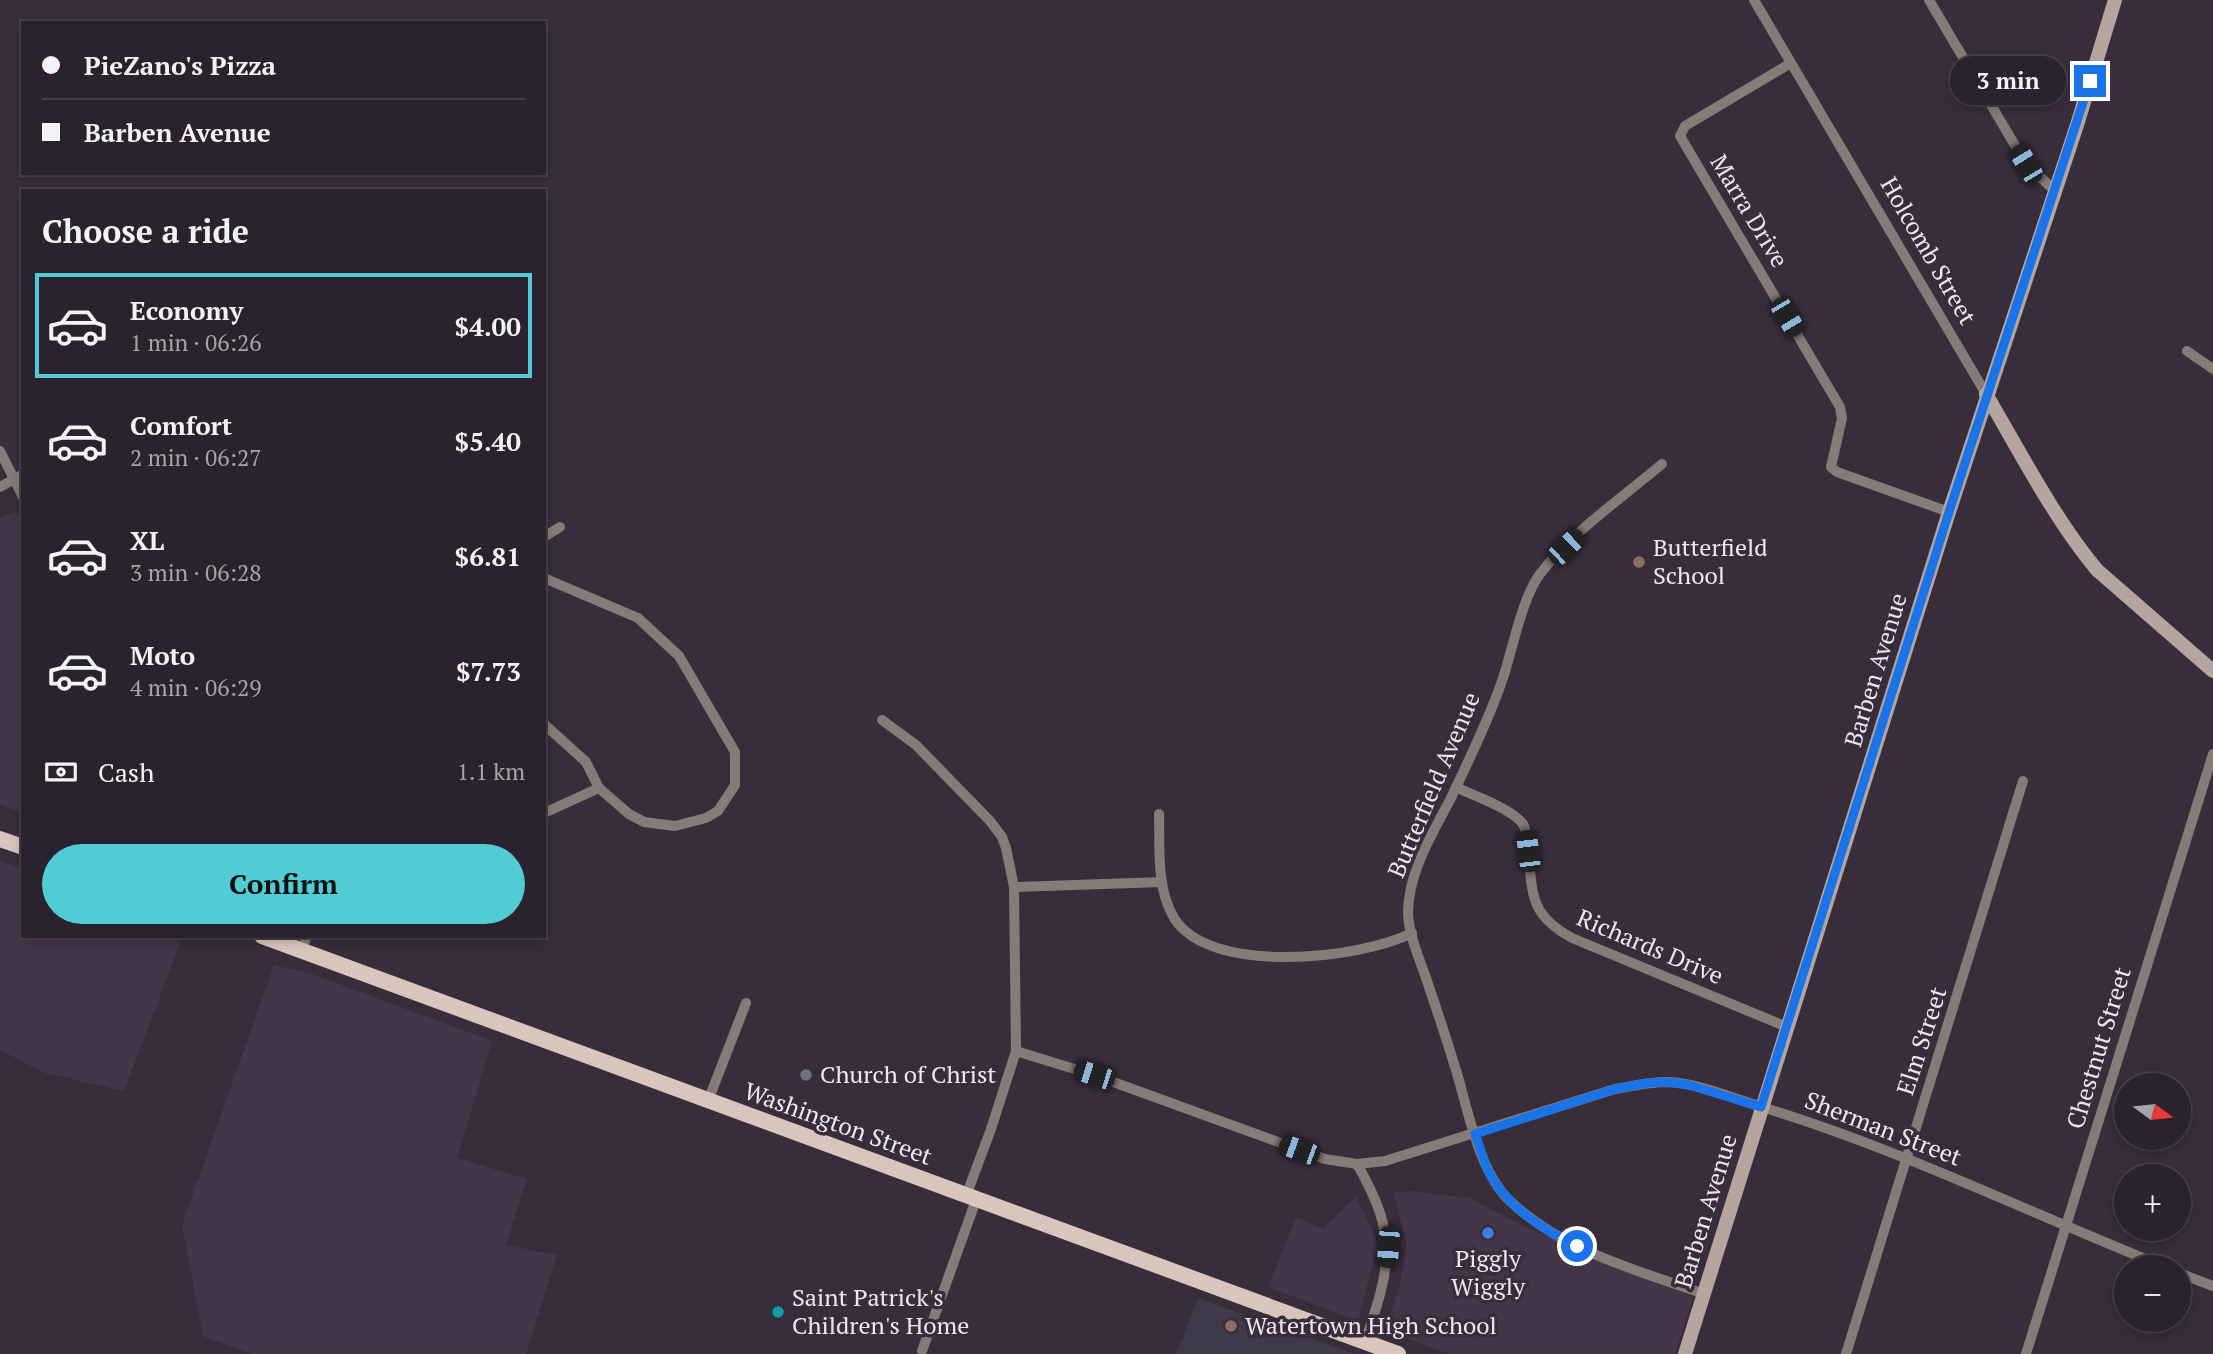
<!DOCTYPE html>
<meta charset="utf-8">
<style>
body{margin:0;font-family:"PT Serif",serif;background:#362f38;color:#f1f3f6;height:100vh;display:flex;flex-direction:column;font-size:26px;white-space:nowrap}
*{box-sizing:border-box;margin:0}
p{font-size:23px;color:#a5a4a9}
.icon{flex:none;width:38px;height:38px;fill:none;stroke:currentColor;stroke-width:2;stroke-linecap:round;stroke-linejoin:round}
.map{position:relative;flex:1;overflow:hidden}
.drawer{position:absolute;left:21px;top:189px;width:525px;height:749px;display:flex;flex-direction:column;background:#2a222c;border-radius:0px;box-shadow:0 4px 10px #0003,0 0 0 2px #463f48}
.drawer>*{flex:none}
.guide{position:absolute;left:21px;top:21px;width:525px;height:154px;border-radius:0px;box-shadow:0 4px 10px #0003,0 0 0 2px #463f48;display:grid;align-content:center;height:154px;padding:0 21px;background:#2a222c}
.needle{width:46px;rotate:105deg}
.fabs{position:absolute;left:2114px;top:1073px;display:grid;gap:14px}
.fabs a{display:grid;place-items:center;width:77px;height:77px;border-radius:50%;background:#2a222c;box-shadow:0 4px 10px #0003,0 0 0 2px #463f48;font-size:35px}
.end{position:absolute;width:32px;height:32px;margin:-16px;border:9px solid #1a73e8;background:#fff;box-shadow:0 0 0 4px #fff}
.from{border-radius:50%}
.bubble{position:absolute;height:49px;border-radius:24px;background:#2a222c;box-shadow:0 4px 10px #0003,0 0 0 2px #463f48;font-size:23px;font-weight:600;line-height:49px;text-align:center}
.car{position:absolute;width:21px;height:42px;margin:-21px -10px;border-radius:9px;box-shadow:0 0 5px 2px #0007;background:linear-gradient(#222 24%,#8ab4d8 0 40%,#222 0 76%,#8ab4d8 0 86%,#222 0)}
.guide b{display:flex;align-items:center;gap:24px;height:66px;font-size:26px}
.guide b+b{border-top:2px solid #463f48}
.guide i{width:18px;height:18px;background:#f1f3f6}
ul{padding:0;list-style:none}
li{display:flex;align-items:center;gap:21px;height:105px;margin:0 14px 10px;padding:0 7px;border:4px solid transparent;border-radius:0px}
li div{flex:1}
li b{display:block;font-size:26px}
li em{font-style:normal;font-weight:600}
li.current{border-color:#51ccd4}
li>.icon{width:63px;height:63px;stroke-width:1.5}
h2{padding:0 21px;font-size:32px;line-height:84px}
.pay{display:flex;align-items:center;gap:18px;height:77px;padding:0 21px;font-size:26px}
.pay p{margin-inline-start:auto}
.action{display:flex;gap:14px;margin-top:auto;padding:14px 21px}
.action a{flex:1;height:80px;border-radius:42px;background:#51ccd4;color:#111;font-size:28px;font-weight:600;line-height:80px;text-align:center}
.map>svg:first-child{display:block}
.built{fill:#453549}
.education{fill:#3f3a4a}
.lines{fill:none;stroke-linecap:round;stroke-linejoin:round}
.street{stroke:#857b77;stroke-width:10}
.secondary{stroke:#b4a59e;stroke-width:14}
.primary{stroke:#d8c5bc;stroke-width:16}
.route{stroke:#1a73e8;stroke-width:9}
.education-dot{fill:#8d6e63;stroke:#382d3b;stroke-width:2.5}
.worship-dot{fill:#6b7280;stroke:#382d3b;stroke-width:2.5}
.shop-dot{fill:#3f7fe0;stroke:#382d3b;stroke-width:2.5}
.culture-dot{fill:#0f9aa8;stroke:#382d3b;stroke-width:2.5}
.labels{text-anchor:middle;stroke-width:7;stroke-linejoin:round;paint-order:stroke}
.street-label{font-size:24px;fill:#ede6ef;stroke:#382d3b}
.poi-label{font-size:24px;fill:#ede6ef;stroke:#382d3b;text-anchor:start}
</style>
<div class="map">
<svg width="2213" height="1354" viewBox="0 0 2213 1354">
<rect width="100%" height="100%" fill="#382d3b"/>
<g class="built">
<polygon points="16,511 23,523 23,813 0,805 0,519"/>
<polygon points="0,861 23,869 23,936 183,936 124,1091 45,1073 0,1050"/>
<polygon points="274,965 312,974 492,1041 457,1158 527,1179 506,1245 557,1255 526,1354 251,1354 203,1336 182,1225"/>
<polygon points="1411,1191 1469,1198 1522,1225 1693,1297 1675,1354 1449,1354 1386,1331 1400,1283 1407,1246 1394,1192"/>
<polygon points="1356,1196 1378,1243 1358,1321 1268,1287 1296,1217 1323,1229"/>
</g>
<polygon class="education" points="1198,1298 1355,1354 1176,1354"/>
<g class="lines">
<g class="street">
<polyline points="1754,0 1986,394"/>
<polyline points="1929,0 2026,164 2054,190"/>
<polyline points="1791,63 1685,126 1680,136 1840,407 1842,418 1831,467 1837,472 1949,512"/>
<polyline points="2187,351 2213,369"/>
<polyline points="0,451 23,497"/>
<path d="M1662,464C1624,496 1570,534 1540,574C1522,598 1513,648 1503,678C1490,717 1468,762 1450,800C1432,834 1408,873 1408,913C1409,937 1421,962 1428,984C1438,1013 1447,1041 1456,1070C1468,1110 1479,1172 1510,1201C1563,1251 1637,1270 1704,1294"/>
<polyline points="0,487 23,474"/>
<polyline points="544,537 560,527"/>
<polyline points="544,578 638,618 679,656 735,752 735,785 718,811 706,818 675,826 644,822 629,814 599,788 586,762 544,724"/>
<polyline points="882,720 916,745 990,821 1002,837 1006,848 1014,887 1016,1051 991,1129 966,1196"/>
<path d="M1456,787C1474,796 1511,808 1523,824C1527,831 1527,843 1528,851C1533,895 1529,914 1572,938L1787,1027"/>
<polyline points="544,813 599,788"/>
<path d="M1159,814C1160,848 1156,888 1174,918C1210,976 1360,959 1412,933"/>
<polyline points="1014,887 1162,882"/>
<polyline points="301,951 307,936"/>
<path d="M1016,1051L1094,1075L1325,1159L1357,1164L1385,1161L1615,1089C1632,1086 1650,1082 1667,1082C1700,1083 1734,1099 1765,1108C1902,1150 2032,1214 2165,1267"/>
<polyline points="708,1101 746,1003"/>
<path d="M1357,1164C1399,1237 1391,1265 1365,1342"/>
<polyline points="2179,1273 2213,1286"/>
<polyline points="922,1351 976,1200"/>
<polyline points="1846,1354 2023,781"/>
<polyline points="2026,1354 2213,754"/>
</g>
<g class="secondary">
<path d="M1986,394C2020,452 2055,520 2097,570L2213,671"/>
<polyline points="1685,1354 1949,512 2077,125 2115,0"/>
</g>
<g class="primary">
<polyline points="0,839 23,847"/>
<polyline points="262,936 1398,1354"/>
</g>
</g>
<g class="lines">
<path class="route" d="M1577,1246C1546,1231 1513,1211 1494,1181C1485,1168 1481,1149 1475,1134L1615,1089L1647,1083L1668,1082L1689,1085L1761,1107L1949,512L2090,81"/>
</g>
<g class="education-dot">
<circle cx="1639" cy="562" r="7"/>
<circle cx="1231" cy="1326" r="7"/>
</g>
<circle class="worship-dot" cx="806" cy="1075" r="7"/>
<circle class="shop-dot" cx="1488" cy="1233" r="7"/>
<circle class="culture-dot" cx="778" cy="1312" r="7"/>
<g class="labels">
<g class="street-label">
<text transform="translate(1749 211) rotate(59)" y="8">Marra Drive</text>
<text transform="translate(1928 251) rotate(60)" y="8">Holcomb Street</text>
<text transform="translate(1876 670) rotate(-73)" y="8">Barben Avenue</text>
<text transform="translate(1434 785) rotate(-67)" y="8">Butterfield Avenue</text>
<text transform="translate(1650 947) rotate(23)" y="8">Richards Drive</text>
<text transform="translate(1922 1041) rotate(-72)" y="8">Elm Street</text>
<text transform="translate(2099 1048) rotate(-73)" y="8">Chestnut Street</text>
<text transform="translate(838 1124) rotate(20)" y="8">Washington Street</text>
<text transform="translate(1883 1129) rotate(21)" y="8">Sherman Street</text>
<text transform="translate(1706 1211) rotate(-73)" y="8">Barben Avenue</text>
</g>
<g class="poi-label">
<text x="1653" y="556">Butterfield<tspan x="1653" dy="28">School</tspan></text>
<text x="820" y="1083">Church of Christ</text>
<text x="1488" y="1267" text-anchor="middle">Piggly<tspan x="1488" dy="28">Wiggly</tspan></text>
<text x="792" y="1306">Saint Patrick's<tspan x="792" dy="28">Children's Home</tspan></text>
<text x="1245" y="1334">Watertown High School</text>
</g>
</g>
</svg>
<div class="fabs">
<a><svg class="needle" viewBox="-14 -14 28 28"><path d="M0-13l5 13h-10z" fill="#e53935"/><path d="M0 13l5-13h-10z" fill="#a5a4a9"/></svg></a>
<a>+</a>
<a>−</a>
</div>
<i class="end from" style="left:1577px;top:1246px"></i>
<i class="end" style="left:2090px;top:81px"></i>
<div class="bubble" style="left:1950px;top:56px;width:116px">3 min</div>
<i class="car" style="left:2026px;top:164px;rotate:329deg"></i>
<i class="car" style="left:1787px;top:317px;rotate:149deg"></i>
<i class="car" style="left:1566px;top:547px;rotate:46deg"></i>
<i class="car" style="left:1528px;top:851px;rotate:353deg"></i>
<i class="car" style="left:1094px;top:1075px;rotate:288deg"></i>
<i class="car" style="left:1299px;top:1150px;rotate:290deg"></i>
<i class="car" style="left:1388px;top:1247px;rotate:184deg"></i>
<div class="guide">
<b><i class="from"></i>PieZano's Pizza</b>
<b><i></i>Barben Avenue</b>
</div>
<section class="drawer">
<h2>Choose a ride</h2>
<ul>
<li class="current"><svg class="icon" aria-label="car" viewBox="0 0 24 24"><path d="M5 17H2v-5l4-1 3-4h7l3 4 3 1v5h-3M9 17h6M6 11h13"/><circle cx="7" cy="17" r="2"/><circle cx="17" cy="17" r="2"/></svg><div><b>Economy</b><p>1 min · 06:26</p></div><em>$4.00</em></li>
<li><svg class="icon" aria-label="car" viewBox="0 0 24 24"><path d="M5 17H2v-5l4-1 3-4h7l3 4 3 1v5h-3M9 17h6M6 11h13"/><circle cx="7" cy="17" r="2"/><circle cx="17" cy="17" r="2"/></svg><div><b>Comfort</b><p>2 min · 06:27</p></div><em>$5.40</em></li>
<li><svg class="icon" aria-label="car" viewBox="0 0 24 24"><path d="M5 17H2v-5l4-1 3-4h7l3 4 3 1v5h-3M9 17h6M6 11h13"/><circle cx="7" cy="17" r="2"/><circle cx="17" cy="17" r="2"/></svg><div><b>XL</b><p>3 min · 06:28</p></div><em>$6.81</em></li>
<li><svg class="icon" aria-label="car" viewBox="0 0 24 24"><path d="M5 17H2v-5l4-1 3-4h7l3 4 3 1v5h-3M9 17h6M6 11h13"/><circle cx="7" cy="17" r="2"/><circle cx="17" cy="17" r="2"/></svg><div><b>Moto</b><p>4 min · 06:29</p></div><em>$7.73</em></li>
</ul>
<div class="pay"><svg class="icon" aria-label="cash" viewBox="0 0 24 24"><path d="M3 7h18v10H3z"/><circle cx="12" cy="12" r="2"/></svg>Cash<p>1.1 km</p></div>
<div class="action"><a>Confirm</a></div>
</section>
</div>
